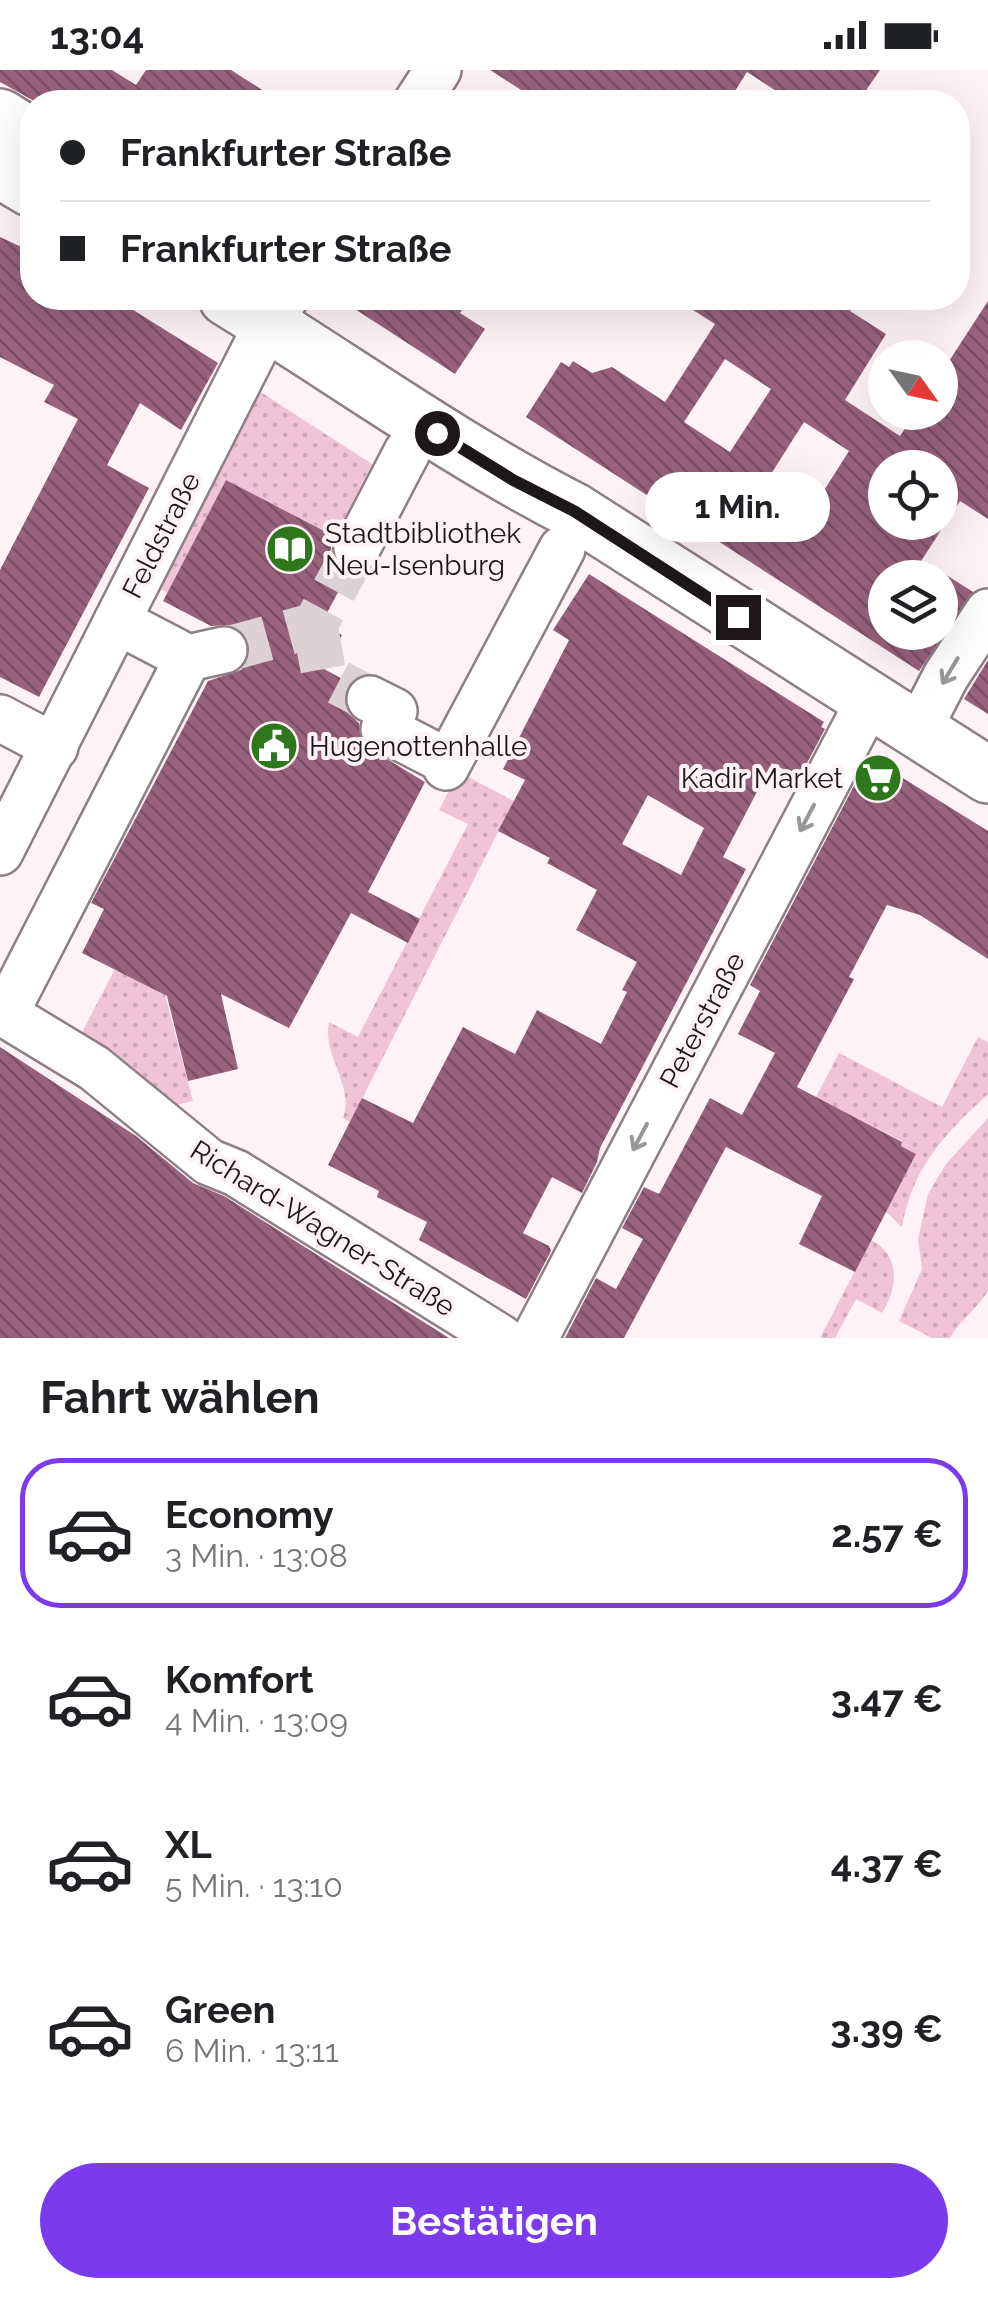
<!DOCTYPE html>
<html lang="de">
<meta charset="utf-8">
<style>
body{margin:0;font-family:Raleway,sans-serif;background:#f6f6f6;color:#202124;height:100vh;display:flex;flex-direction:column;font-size:38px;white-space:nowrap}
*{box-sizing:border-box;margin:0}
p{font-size:32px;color:#757577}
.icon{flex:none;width:55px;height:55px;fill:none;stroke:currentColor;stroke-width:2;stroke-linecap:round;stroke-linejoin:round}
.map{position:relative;height:1268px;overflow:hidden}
.sheet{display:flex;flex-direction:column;background:#fff;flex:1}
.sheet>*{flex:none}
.banner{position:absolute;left:20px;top:20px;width:950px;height:220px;border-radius:40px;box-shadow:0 10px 40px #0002;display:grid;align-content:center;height:220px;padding:0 40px;background:#fff}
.needle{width:65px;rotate:123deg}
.tools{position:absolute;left:868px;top:270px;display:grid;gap:20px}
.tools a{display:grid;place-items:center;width:90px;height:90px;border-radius:50%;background:#fff;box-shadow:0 10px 40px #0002;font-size:50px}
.end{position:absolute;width:45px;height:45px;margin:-22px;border:12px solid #1d171a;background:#fff;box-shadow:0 0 0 5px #fff}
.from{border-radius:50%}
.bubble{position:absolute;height:70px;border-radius:35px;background:#fff;box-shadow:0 10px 40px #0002;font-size:32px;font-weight:700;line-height:70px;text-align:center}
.banner b{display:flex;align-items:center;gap:35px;height:95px;font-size:38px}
.banner b+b{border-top:2px solid #e0e0e0}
.banner i{width:25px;height:25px;background:#202124}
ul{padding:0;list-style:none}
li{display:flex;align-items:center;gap:30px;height:150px;margin:0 20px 15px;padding:0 20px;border:5px solid transparent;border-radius:40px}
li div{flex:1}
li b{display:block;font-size:38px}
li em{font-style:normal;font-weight:700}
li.selected{border-color:#7c3aed}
li>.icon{width:90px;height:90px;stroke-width:1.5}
h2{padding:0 40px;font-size:45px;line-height:120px}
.cta{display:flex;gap:20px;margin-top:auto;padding:20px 40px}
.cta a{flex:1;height:115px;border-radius:60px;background:#7c3aed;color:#fff;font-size:40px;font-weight:700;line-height:115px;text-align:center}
.status{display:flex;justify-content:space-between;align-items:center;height:70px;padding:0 50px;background:#fff;direction:ltr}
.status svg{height:28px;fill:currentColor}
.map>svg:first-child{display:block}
.grass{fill:url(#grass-dots)}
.building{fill:url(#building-back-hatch);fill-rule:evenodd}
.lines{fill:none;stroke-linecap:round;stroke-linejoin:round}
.minor-tunnel{stroke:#ddd1d6;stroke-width:45;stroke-dasharray:45 22;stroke-linecap:butt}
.minor-casing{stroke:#8e7f85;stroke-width:50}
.major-casing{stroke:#8e7f85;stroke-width:60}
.minor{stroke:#fff;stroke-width:45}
.major{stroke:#fff;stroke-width:55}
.oneway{stroke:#999798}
.route{stroke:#1d171a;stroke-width:12}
.labels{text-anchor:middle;stroke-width:8;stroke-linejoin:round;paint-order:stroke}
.poi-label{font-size:28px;fill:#1d171a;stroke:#fff2f7;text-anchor:start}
.street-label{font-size:28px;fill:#1d171a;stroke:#fff2f7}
</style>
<div class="status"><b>13:04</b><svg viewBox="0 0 49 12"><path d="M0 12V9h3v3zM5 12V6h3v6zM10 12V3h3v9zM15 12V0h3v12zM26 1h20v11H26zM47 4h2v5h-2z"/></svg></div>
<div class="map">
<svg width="988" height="1268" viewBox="0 0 988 1268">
<defs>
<pattern id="grass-dots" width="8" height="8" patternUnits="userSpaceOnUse" patternTransform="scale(2.5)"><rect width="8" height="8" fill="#f1c3d7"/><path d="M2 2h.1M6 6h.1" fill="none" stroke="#cea7b8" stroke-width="1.8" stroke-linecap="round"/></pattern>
<pattern id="building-back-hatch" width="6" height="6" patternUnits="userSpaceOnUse" patternTransform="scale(2.5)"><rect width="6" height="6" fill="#98627c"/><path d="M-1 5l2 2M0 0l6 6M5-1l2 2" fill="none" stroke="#7b5065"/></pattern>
</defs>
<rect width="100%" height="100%" fill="#fff2f7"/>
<g class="grass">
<polygon points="259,321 372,394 335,466 226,410 167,523 157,517"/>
<path d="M459,702L514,731L350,1052L343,1048C355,1016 322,986 329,952L358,967L468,754L439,740Z"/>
<polygon points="115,899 165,925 193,1031 169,1037 77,972"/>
<path d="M978,967L988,972V1024C944,1065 913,1096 902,1157L886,1142L916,1084L901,1076L902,1071L837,1038L813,1033L839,983L942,1037Z"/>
<path d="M988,1048V1221C977,1239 959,1251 950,1268H932L899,1251L922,1199L918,1169L928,1124L946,1094Z"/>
<path d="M871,1170C901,1185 898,1218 882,1243L856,1229L835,1268H820Z"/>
</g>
<g class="building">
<polygon points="0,0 112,0 136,15 146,0 231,0 281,32 36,32 0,12"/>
<polygon points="490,0 880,0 858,32 793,32 747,2 728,32 540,32"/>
<polygon points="0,167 32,182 32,228 114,228 218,293 181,360 140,333 107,395 149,418 39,627 0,607 0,500 78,349 44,332 54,315 0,287"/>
<polygon points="338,228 470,228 460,243 485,259 455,304"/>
<path d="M674,228H859L850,241L886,264L845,330L900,366L916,342H940V305L988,231V449L960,431L910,508H885V562H940V501L973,522L919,601L526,347L561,292L569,297L573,291L592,303L612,297L665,332L715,254ZM725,289L771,319L730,382L684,352ZM804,352L849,381L804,452L759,423ZM885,398H940V452H885Z"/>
<polygon points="226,410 334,466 331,478 334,491 349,502 321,554 342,565 324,599 350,613 344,632 349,644 359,653 362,674 425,712 368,822 420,849 408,873 351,843 289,958 221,924 238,999 188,1011 167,926 82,883 104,839 91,833 208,611 241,600 249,587 249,573 243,562 231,555 211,556 163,531"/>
<path d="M589,504L824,652L821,657L825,659L799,708L772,693L723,787L746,799L600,1078L597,1092L582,1123L552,1107L523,1163L549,1176L551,1181L526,1229L419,1170L427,1152L377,1127L379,1121L328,1095L362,1028L413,1053L463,957L515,984L537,940L601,974L627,922L622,920L637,892L576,860L597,820L547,793L550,788L498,761L525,710L503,699L569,570L553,560ZM648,725L704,758L681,805L622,774Z"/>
<polygon points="988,590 988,644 964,629"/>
<polygon points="869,687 988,761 988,889 920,845 887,835 849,907 854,909 797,1017 902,1072 901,1076 916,1084 855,1202 799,1174 822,1126 726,1077 624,1268 565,1268 596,1208 616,1219 643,1169 622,1158 644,1117 659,1124 710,1028 742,1045 775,983 738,964 760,921 750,915"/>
<polygon points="0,977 136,1066 193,1113 224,1126 449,1268 0,1268"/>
</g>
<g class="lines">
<g class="minor-tunnel">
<polyline points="315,555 324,605 370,629"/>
<polyline points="224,580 315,555 357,478"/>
</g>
<g class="minor-casing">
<g id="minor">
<polyline points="417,32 438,0"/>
<polyline points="357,478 407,382"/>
<polyline points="117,551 188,588 224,580"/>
<polyline points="370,629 394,641 384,659 448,692"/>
<polyline points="0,648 55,677"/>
<polyline points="917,662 946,606 988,542"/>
<polyline points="446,697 562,479"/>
<polyline points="0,782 264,261 285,228"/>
<polyline points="0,941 94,998 209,1092 236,1103 501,1268"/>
<polyline points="5,944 188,588"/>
<polyline points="535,1268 869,631"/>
</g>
</g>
<g class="major-casing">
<g id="major">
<polyline points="0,47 32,67"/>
<polyline points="0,100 32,119"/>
<path d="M227,228C343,299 453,379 574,441L988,705"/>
</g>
</g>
<use href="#minor" class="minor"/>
<use href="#major" class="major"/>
</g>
<defs><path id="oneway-shaft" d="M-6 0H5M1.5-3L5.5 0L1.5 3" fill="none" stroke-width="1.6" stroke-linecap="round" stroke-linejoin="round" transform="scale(2.5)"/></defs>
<g class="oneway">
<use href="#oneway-shaft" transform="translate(950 601) rotate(121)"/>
<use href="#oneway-shaft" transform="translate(807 748) rotate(118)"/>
<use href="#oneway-shaft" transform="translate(640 1067) rotate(118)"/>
</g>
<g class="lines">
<polyline class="route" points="437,363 513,410 574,441 738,547"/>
</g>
<defs>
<g id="library-disc" transform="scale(2.5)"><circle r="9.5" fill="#2e771c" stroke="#fff2f7"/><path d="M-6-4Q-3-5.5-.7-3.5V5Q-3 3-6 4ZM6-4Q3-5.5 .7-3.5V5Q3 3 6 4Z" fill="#fff"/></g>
<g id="civic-disc" transform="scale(2.5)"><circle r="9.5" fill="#2e771c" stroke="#fff2f7"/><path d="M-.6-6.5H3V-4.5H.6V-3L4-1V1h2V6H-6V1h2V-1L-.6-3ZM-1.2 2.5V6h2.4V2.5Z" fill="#fff"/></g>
<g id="supermarket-disc" transform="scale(2.5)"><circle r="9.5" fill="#2e771c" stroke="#fff2f7"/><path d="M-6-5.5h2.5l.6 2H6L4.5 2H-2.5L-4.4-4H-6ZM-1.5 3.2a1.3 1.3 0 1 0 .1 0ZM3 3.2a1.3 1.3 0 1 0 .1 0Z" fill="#fff"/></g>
</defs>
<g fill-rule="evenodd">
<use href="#library-disc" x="290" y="479"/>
<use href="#civic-disc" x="274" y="676"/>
<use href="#supermarket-disc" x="878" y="708"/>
</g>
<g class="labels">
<g class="poi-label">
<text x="325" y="473">Stadtbibliothek<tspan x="325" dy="32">Neu-Isenburg</tspan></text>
<text x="309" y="686">Hugenottenhalle</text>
<text x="843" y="718" text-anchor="end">Kadir Market</text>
</g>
<g class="street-label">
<text transform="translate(161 465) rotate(-63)" y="10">Feldstraße</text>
<text transform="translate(702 950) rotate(-62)" y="10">Peterstraße</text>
<text transform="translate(323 1158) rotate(32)" y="10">Richard-Wagner-Straße</text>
</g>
</g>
</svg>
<div class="tools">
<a><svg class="needle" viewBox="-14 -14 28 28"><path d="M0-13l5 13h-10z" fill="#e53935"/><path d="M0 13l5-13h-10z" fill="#757577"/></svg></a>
<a><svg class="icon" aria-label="locate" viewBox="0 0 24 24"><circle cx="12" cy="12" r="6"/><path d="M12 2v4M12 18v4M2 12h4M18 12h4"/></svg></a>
<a><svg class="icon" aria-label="layers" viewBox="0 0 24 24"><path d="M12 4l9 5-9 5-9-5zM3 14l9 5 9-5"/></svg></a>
</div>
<i class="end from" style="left:437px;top:363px"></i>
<i class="end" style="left:738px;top:547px"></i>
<div class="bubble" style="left:645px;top:402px;width:185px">1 Min.</div>
<div class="banner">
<b><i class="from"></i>Frankfurter Straße</b>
<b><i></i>Frankfurter Straße</b>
</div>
</div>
<section class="sheet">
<h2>Fahrt wählen</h2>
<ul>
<li class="selected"><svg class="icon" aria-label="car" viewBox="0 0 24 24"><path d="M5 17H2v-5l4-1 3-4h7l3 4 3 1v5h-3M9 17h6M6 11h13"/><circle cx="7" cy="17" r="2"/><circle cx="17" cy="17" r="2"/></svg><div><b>Economy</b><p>3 Min. · 13:08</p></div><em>2.57 €</em></li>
<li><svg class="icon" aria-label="car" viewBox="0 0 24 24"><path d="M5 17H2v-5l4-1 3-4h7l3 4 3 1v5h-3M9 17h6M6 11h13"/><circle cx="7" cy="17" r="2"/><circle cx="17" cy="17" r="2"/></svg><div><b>Komfort</b><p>4 Min. · 13:09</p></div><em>3.47 €</em></li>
<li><svg class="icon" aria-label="car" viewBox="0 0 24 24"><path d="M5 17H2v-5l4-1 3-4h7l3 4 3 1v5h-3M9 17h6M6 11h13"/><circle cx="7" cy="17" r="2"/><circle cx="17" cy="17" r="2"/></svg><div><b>XL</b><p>5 Min. · 13:10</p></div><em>4.37 €</em></li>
<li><svg class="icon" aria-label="car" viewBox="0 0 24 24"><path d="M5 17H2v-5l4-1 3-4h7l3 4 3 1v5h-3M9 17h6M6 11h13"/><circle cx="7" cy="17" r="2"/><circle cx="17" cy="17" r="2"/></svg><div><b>Green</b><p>6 Min. · 13:11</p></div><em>3.39 €</em></li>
</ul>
<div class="cta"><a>Bestätigen</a></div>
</section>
